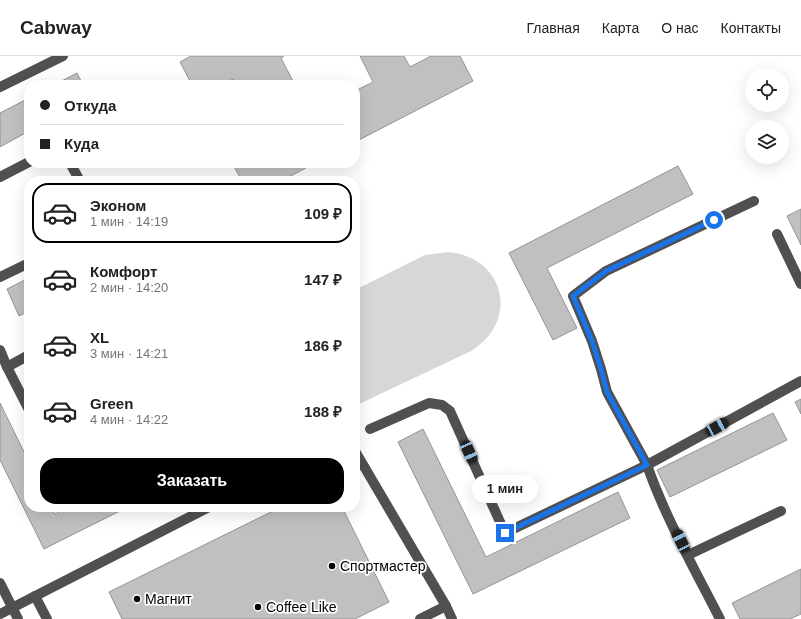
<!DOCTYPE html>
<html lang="ru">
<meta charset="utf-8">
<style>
body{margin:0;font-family:Helvetica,sans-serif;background:#f2f2f2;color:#222;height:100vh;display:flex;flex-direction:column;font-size:15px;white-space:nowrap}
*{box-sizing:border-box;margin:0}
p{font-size:13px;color:#767676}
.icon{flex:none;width:22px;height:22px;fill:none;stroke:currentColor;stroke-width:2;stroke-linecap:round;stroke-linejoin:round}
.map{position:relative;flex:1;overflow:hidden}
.details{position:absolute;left:24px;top:120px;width:336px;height:336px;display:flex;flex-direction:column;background:#fff;border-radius:16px;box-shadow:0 4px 16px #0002}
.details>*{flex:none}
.hud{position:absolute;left:24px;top:24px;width:336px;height:88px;border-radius:16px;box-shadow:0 4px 16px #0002;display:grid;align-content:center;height:88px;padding:0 16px;background:#fff}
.fabs{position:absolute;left:745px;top:12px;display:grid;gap:8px}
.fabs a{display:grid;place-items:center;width:44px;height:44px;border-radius:50%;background:#fff;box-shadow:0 4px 16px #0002;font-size:20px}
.end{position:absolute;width:18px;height:18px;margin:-9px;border:5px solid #1a73e8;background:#fff;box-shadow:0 0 0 2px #fff}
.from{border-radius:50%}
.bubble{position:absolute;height:28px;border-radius:14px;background:#fff;box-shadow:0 4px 16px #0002;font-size:13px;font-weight:700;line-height:28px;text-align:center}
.car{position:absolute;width:12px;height:24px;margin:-12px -6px;border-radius:5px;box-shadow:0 0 3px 1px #0007;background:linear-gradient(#222 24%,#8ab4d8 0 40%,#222 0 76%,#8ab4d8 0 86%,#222 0)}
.hud b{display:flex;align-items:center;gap:14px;height:38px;font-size:15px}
.hud b+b{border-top:1px solid #e0e0e0}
.hud i{width:10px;height:10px;background:#222}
ul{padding:7px 0 0;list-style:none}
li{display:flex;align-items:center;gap:12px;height:60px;margin:0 8px 6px;padding:0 8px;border:2px solid transparent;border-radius:16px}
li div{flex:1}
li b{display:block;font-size:15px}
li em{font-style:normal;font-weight:700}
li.active{border-color:#000}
li>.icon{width:36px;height:36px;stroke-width:1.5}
.cta{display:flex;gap:8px;margin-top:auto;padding:8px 16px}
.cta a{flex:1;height:46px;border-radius:16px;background:#000;color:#fff;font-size:16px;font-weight:700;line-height:46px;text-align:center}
header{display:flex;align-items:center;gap:24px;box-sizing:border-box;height:56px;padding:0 20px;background:#fff;border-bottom:1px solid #e0e0e0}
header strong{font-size:19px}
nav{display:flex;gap:22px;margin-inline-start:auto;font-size:14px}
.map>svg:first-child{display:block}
.green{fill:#d7d7d7}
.building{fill:#c0c0c0;stroke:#949494}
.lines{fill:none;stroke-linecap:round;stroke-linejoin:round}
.minor{stroke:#505050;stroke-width:10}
.route{stroke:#1a73e8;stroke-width:5}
.poi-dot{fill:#000;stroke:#fff;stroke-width:1.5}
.labels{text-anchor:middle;stroke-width:3.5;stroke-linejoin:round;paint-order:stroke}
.poi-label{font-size:14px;fill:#000;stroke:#fff;text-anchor:start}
</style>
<header>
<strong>Cabway</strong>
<nav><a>Главная</a><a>Карта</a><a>О нас</a><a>Контакты</a></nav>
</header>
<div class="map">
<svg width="801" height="563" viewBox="0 0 801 563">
<rect width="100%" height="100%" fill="#fff"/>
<path class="green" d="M448,196C505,201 520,265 471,295L355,350V234L425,199Z"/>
<g class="building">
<polygon points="191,0 284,0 281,2 295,29 236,29 233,23 221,29 192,29 180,6"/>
<polygon points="360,0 404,0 410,11 431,0 460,0 473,25 355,86 355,35 373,26"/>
<polygon points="77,17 83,29 54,29"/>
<polygon points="29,42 29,75 0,91 0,57"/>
<polygon points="232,107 315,107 287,122 289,125 242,125"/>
<polygon points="678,110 693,138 547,212 577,272 553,284 509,197"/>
<polygon points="801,153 801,189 787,160"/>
<polygon points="29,222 29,255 19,260 7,233"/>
<polygon points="801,343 801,358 795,346"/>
<polygon points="0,347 29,406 29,451 51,451 55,458 69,451 128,451 44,493 0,404"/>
<polygon points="773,357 787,384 670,441 657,414"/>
<polygon points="423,373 486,501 618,436 630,462 473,538 398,386"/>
<polygon points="281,451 342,451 389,546 355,563 122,563 109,536"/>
<polygon points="801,513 801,558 790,563 740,563 732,547"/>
</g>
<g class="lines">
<g class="minor">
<polyline points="0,31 63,0"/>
<polyline points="70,107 80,125"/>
<polyline points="0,121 29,106"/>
<polyline points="754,145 606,215 573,240 592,285 601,313 607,336 647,409 801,325"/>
<polyline points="777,178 801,228"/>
<polyline points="0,221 29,207"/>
<polyline points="0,294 7,311 29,354"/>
<polyline points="7,311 29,299"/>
<path d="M370,373L429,347L442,349L450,355L505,477L647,409C665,461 695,514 720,563"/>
<polyline points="355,395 446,550 420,563"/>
<polyline points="688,499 781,455"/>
<polyline points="0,527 18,563"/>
<polyline points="35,540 47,563"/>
<polyline points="446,550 452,563"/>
<polyline points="0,558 209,451"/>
</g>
</g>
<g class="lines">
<polyline class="route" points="505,477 647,409 607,336 601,313 592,285 573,240 606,215 714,164"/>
</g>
<g class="poi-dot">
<circle cx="332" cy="510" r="4"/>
<circle cx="137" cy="543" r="4"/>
<circle cx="258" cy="551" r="4"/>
</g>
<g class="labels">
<g class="poi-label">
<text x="340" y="515">Спортмастер</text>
<text x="145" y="548">Магнит</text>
<text x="266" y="556">Coffee Like</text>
</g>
</g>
</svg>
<div class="fabs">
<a><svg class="icon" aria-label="locate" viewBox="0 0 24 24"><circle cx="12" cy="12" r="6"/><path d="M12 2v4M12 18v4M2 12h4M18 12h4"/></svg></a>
<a><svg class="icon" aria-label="layers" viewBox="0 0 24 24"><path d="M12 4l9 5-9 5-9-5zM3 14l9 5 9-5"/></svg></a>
</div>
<i class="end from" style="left:714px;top:164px"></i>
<i class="end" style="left:505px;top:477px"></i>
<div class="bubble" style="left:472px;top:419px;width:66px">1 мин</div>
<i class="car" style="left:717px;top:371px;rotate:61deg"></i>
<i class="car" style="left:469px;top:396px;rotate:156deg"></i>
<i class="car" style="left:681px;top:485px;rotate:334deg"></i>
<div class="hud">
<b><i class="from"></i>Откуда</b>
<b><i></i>Куда</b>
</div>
<section class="details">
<ul>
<li class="active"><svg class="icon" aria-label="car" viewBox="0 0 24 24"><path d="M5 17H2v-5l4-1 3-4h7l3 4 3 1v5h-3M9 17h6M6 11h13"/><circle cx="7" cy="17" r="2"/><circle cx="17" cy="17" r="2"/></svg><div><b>Эконом</b><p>1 мин · 14:19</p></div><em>109 ₽</em></li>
<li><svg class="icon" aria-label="car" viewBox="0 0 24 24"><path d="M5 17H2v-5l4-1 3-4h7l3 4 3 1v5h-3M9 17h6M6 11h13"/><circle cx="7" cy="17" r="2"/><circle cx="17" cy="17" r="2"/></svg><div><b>Комфорт</b><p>2 мин · 14:20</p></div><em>147 ₽</em></li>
<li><svg class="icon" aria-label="car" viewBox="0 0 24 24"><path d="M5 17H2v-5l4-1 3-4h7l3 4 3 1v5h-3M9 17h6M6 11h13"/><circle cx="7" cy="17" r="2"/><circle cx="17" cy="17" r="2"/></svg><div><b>XL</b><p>3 мин · 14:21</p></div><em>186 ₽</em></li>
<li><svg class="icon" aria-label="car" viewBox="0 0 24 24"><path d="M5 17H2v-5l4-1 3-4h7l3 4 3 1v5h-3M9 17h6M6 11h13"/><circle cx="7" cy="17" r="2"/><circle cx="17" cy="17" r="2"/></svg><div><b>Green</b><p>4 мин · 14:22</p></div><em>188 ₽</em></li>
</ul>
<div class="cta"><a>Заказать</a></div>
</section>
</div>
